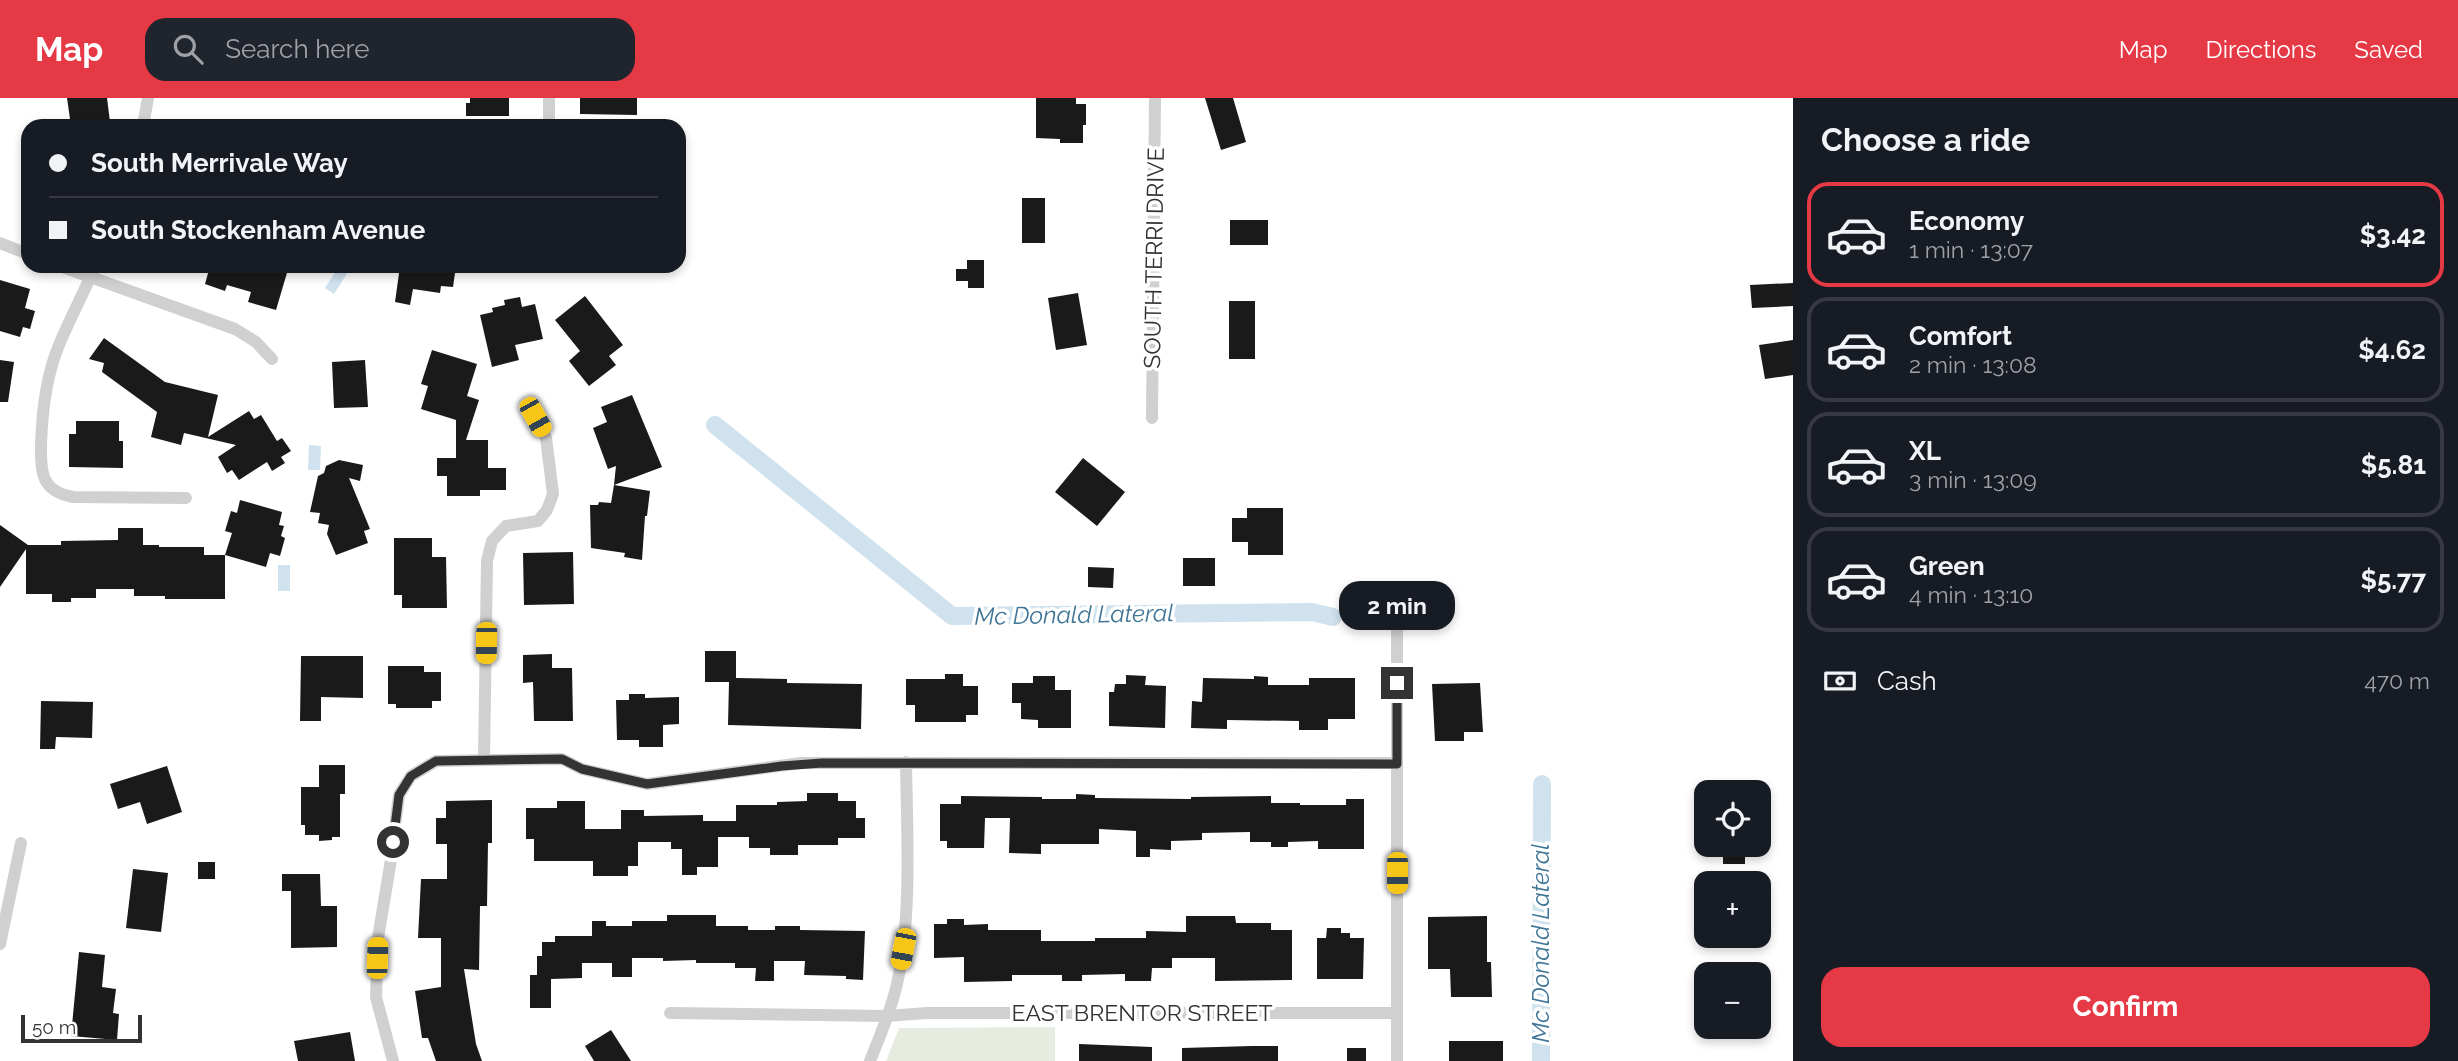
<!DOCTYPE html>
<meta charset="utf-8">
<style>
body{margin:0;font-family:Raleway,sans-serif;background:#20242c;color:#f1f3f6;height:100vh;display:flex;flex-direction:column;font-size:26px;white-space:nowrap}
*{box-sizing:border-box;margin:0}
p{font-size:23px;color:#9ea1a6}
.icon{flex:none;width:38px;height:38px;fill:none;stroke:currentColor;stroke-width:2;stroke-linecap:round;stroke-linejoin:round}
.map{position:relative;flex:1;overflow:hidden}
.drawer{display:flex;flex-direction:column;background:#171b24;width:665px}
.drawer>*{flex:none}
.top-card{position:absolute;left:21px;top:21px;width:665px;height:154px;border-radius:21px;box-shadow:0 4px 10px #0003;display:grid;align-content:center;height:154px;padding:0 28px;background:#171b24}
.buttons{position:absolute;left:1694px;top:682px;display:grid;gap:14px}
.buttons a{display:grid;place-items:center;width:77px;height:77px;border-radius:14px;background:#171b24;box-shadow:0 4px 10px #0003;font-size:35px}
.scale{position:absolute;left:21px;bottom:18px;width:121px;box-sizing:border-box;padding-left:7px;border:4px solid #333;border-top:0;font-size:19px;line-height:24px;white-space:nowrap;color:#333;-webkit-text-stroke:5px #fff;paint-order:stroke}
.end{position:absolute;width:32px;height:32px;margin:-16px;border:9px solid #333;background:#fff;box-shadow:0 0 0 4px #fff}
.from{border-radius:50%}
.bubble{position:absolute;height:49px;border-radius:21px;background:#171b24;box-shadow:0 4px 10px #0003;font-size:23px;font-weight:700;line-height:49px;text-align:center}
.car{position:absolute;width:21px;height:42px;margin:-21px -10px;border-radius:9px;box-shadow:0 0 5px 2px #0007;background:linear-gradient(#f5c518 24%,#345 0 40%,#f5c518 0 76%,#345 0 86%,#f5c518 0)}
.top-card b{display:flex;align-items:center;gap:24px;height:66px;font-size:26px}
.top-card b+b{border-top:2px solid #363941}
.top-card i{width:18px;height:18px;background:#f1f3f6}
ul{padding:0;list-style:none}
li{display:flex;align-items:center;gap:21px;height:105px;margin:0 14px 10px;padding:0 14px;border:4px solid #363941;border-radius:21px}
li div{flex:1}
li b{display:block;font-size:26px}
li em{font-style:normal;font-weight:700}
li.current{border-color:#e63946}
li>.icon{width:63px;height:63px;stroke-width:1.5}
h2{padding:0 28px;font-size:32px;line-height:84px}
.pay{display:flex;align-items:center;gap:18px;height:77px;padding:0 28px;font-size:26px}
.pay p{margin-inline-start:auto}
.action{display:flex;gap:14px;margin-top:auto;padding:14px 28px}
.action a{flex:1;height:80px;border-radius:21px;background:#e63946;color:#fff;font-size:28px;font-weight:700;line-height:80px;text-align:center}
header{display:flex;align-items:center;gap:42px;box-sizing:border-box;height:98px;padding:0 35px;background:#e63946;color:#fff}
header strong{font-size:33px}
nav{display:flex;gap:38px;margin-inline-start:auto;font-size:24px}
.search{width:490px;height:63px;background:#20242c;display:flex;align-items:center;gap:18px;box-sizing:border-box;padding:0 24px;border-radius:21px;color:#9ea1a6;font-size:26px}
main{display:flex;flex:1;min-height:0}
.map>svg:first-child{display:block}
.green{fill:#e6ecdf}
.water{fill:#cfe2ee}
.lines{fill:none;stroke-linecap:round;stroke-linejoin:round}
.canal{stroke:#cfe2ee;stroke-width:18}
.building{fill:#1a1a1a}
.minor{stroke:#d0d0d0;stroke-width:12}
.route{stroke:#333;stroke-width:9}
.labels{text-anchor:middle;stroke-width:7;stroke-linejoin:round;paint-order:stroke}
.street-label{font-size:23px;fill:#333;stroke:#fff}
.water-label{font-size:24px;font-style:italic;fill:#3f7597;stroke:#fff}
</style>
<header>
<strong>Map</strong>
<div class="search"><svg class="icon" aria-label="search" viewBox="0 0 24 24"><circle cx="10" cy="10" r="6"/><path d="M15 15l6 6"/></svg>Search here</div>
<nav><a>Map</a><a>Directions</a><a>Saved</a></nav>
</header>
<main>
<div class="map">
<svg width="1793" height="963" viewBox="0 0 1793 963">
<rect width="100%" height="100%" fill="#fff"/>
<polygon class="green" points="1055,929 1055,963 886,963 899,930"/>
<g class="water">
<polygon points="339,168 348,174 334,196 325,190"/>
<polygon points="309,347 321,348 320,372 308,372"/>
<rect x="278" y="467" width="12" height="26"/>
</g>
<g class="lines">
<g class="canal">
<polyline points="715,327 952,518 1312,514 1333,519"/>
<polyline points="1541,963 1542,686"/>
</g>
</g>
<g class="building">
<polygon points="67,0 107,0 110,24 71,28"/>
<polygon points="470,0 509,0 509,18 466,18 466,5 470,5"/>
<polygon points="580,0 637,0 637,17 580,16"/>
<polygon points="1036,0 1076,0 1076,6 1086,6 1086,27 1083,27 1083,45 1060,45 1060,41 1036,40"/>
<polygon points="1205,0 1233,0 1246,44 1221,52"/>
<rect x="1022" y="100" width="23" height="45"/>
<rect x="1230" y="122" width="38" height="25"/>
<polygon points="967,162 984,162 984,190 968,190 968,183 956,183 956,171 967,171"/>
<polygon points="210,168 289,168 276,212 248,204 251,194 227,187 225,193 205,186"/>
<polygon points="400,168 456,168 453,189 441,188 440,195 413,191 410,207 395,204"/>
<polygon points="0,182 30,191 25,210 35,213 30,231 23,229 20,239 0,233"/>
<polygon points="1793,185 1793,208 1752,210 1750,187"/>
<polygon points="1078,195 1087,247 1056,252 1048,200"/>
<polygon points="585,198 623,247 609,258 616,267 589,288 569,263 580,253 555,222"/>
<polygon points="520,199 522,209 535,206 543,241 515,247 519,262 492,269 480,217 493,214 492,210 505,207 504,202"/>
<rect x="1229" y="203" width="26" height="58"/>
<polygon points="104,240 165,284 218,297 208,339 249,313 254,321 261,317 277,343 282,340 291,353 281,359 285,365 272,373 267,364 239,382 232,372 227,375 218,359 236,347 184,335 181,347 151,339 157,314 102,274 104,265 89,261"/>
<polygon points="1793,242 1793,277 1765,281 1759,247"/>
<polygon points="432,252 477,266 467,298 479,302 466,342 488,342 488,370 506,370 506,392 480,392 480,398 447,398 447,378 437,378 437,360 456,360 456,322 421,311 428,288 421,286"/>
<polygon points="0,262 14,264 8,304 0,304"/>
<polygon points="365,262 368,309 334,310 332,264"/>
<polygon points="632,297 662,369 614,387 616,368 608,371 593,330 607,324 601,309"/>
<polygon points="76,323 119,323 119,343 123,343 123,370 69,369 69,336 76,336"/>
<polygon points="1083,360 1125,394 1097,428 1055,394"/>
<polygon points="339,362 363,367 360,383 349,380 370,431 364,433 368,445 336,457 327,436 329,427 318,425 320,415 310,414 318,378 324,375 326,368"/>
<polygon points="614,387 650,393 647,418 645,418 642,462 624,459 625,455 591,450 590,407 598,407 599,404 611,405"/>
<polygon points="240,402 282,414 279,427 284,428 281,438 285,440 280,458 270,455 266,469 225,457 232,435 225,433 231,413 237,415"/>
<polygon points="1247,410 1283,410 1283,457 1248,457 1248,444 1232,444 1232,420 1247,420"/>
<polygon points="0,427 28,447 61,447 61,443 118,442 118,430 143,430 143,447 159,447 159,449 204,449 204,457 225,457 225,501 165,501 165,498 134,498 134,491 96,491 96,500 71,500 71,504 52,504 52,496 26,496 26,451 0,489"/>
<polygon points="394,440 432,440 432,459 446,459 447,510 402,510 402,497 394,497"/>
<polygon points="573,454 574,506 524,507 523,455"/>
<rect x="1183" y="460" width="32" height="28"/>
<polygon points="1088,469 1114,470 1113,490 1088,489"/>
<polygon points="705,553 736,553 736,580 787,581 787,585 862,586 861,631 728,627 729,584 705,584"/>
<polygon points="552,556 552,570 572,570 573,623 534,623 533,584 523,585 523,557"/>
<polygon points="301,558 363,558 363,600 321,599 321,623 300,623"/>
<polygon points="388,568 424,568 424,574 441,574 441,603 432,603 432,610 396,610 396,606 388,606"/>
<polygon points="945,576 963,576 963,588 978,588 978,617 966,617 966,624 915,624 915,607 906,607 906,581 945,581"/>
<polygon points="1126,577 1146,578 1145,587 1166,588 1165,630 1109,628 1109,594 1114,594 1115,586 1126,586"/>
<polygon points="1033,578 1055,578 1055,592 1071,592 1071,630 1038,630 1038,622 1021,621 1021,605 1012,605 1012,585 1033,585"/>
<polygon points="1254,578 1268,579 1268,587 1309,587 1309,580 1355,580 1355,621 1328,621 1328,632 1299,632 1299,623 1227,622 1227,631 1191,630 1192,603 1202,604 1203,580 1254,581"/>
<polygon points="1480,585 1483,634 1464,634 1464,643 1435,643 1432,586"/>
<polygon points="629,596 645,596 645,600 679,599 679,626 663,627 663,649 639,649 639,642 617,642 616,602 629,602"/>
<polygon points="41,603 93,604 92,640 56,639 55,651 40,651"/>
<polygon points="319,667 345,667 345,696 340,696 340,739 332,739 332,742 319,743 319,737 305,737 305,727 301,727 301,689 319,689"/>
<polygon points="167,668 182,714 147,726 140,704 118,711 110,686"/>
<polygon points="807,695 838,695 838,703 856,703 856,720 865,720 865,740 838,740 838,747 798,747 798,757 770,757 770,750 749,750 749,739 718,739 718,769 697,769 697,777 682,777 682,751 671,751 671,744 638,744 638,768 628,768 628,778 593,778 593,763 534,763 534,741 526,741 526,710 557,710 557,703 585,703 585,731 621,731 621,712 644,712 644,718 703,717 703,723 736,723 736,707 777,707 777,704 807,703"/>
<polygon points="1076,696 1095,697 1095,700 1191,701 1191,699 1271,698 1271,705 1300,705 1300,707 1346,707 1346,701 1364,701 1364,751 1318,751 1318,743 1288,744 1288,749 1271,749 1271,744 1250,744 1250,734 1202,735 1202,742 1171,743 1171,752 1150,751 1150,759 1136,759 1136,733 1099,731 1099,746 1041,746 1041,756 1009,755 1010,720 985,720 984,750 947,750 947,743 940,743 940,706 961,706 961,698 1042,699 1042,701 1076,701"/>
<polygon points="492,702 492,745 488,745 487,808 480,808 479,872 464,871 476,946 482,963 436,963 428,940 422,940 415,893 441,889 441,840 418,840 421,781 447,781 447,746 436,746 436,720 446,720 446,703"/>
<rect x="1723" y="747" width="22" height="19"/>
<rect x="198" y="764" width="17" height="17"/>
<polygon points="133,771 168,775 161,834 126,830"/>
<polygon points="282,776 320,776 321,808 337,808 337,849 291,850 291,793 282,793"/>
<polygon points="667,817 716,817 716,828 748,828 748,832 775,832 775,828 800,828 800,832 865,833 863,882 846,881 846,878 804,877 805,863 774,863 774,883 755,883 756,870 735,870 735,865 696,865 696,862 663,863 663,860 632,860 632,879 612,879 612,865 582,865 582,880 551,881 551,910 530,910 530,877 537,877 537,858 542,858 542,844 555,844 555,838 592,838 592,823 606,823 606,828 632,828 632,823 667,823"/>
<polygon points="1186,818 1235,818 1236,825 1271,825 1271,832 1292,832 1292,882 1215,883 1215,860 1172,860 1172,870 1152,870 1151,883 1125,883 1125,876 1082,877 1082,883 1062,883 1062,877 1012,877 1012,883 964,884 964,859 934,860 934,826 947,826 947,821 964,821 964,827 988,826 988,832 1041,832 1041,843 1095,843 1095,840 1146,840 1146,833 1186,834"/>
<polygon points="1487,818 1487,864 1491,864 1492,899 1451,899 1450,871 1428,871 1428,819"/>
<polygon points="1327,830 1341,830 1341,835 1350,835 1350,840 1364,840 1363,881 1317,881 1317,840 1326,840"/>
<polygon points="79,854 105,857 102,889 116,891 113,915 119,916 117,942 71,938"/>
<polygon points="611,932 631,963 594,963 585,948"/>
<polygon points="350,934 355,963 298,963 294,943"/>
<rect x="1449" y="943" width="54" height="20"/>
<polygon points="1079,946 1152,949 1152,963 1079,963"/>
<polygon points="1252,948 1278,948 1278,963 1182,963 1182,950"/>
<rect x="1347" y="950" width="19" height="13"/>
</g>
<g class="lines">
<g class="minor">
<polyline points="549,0 549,28"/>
<polyline points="143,28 148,0"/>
<polyline points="0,145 28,156"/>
<polyline points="60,168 235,231 256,244 272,261"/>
<path d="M95,168C84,195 70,220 59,247C46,278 42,313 41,347C41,375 41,393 73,399L186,400"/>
<polyline points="1152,320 1155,0"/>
<polyline points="1397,519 1397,963"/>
<polyline points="484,661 487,463 492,443 506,428 538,423 547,412 553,396 546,340 535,319"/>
<polyline points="0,846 21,745"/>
<polyline points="670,915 887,918 927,915 1397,915"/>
<polyline points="393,963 376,899 378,840 390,768 399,697 411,678 436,663 562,661 582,671 647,686 801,665 1397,665"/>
<path d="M870,963C880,938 891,913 897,886C912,819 907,734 906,664"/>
</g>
</g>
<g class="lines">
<polyline class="route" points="393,744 399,697 411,678 436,663 562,661 582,671 647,686 782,668 822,665 1397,666 1397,585"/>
</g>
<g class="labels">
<g class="street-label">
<text transform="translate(1154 160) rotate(-89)" y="8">SOUTH TERRI DRIVE</text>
<text x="1142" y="923">EAST BRENTOR STREET</text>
</g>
<g class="water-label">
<text transform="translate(1074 517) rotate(-1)" y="8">Mc Donald Lateral</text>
<text transform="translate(1541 845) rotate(-90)" y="8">Mc Donald Lateral</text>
</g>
</g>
</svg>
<div class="buttons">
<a><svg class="icon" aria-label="locate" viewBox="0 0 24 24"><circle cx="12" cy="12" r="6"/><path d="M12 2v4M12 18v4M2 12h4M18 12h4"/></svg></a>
<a>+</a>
<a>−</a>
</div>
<div class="scale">50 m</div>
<i class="end from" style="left:393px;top:744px"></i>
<i class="end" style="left:1397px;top:585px"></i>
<div class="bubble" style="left:1339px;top:483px;width:116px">2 min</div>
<i class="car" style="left:535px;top:319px;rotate:151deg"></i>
<i class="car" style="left:486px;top:545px;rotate:181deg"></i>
<i class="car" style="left:1397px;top:775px;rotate:180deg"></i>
<i class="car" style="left:903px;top:851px;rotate:191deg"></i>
<i class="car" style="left:377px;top:860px;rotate:2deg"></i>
<div class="top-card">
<b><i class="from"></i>South Merrivale Way</b>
<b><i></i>South Stockenham Avenue</b>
</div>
</div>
<section class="drawer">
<h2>Choose a ride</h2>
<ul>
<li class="current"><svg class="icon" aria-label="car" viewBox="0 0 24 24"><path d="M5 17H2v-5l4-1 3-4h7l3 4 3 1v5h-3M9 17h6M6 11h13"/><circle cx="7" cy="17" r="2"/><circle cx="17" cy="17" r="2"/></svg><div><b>Economy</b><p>1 min · 13:07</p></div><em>$3.42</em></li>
<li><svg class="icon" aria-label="car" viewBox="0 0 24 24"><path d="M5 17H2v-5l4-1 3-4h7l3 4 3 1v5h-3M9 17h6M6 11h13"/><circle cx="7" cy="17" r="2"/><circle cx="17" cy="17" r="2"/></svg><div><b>Comfort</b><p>2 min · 13:08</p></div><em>$4.62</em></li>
<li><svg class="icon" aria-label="car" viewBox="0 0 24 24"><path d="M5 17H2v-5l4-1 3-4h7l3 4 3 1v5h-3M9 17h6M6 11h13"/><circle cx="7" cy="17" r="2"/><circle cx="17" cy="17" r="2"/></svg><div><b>XL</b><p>3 min · 13:09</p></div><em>$5.81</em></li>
<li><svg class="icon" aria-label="car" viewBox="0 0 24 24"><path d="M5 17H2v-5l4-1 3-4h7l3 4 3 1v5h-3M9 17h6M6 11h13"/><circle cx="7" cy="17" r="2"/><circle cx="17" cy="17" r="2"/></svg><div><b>Green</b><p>4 min · 13:10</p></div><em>$5.77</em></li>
</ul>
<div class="pay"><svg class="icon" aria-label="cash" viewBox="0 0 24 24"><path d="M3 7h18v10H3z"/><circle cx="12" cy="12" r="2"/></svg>Cash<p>470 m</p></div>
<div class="action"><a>Confirm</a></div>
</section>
</main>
